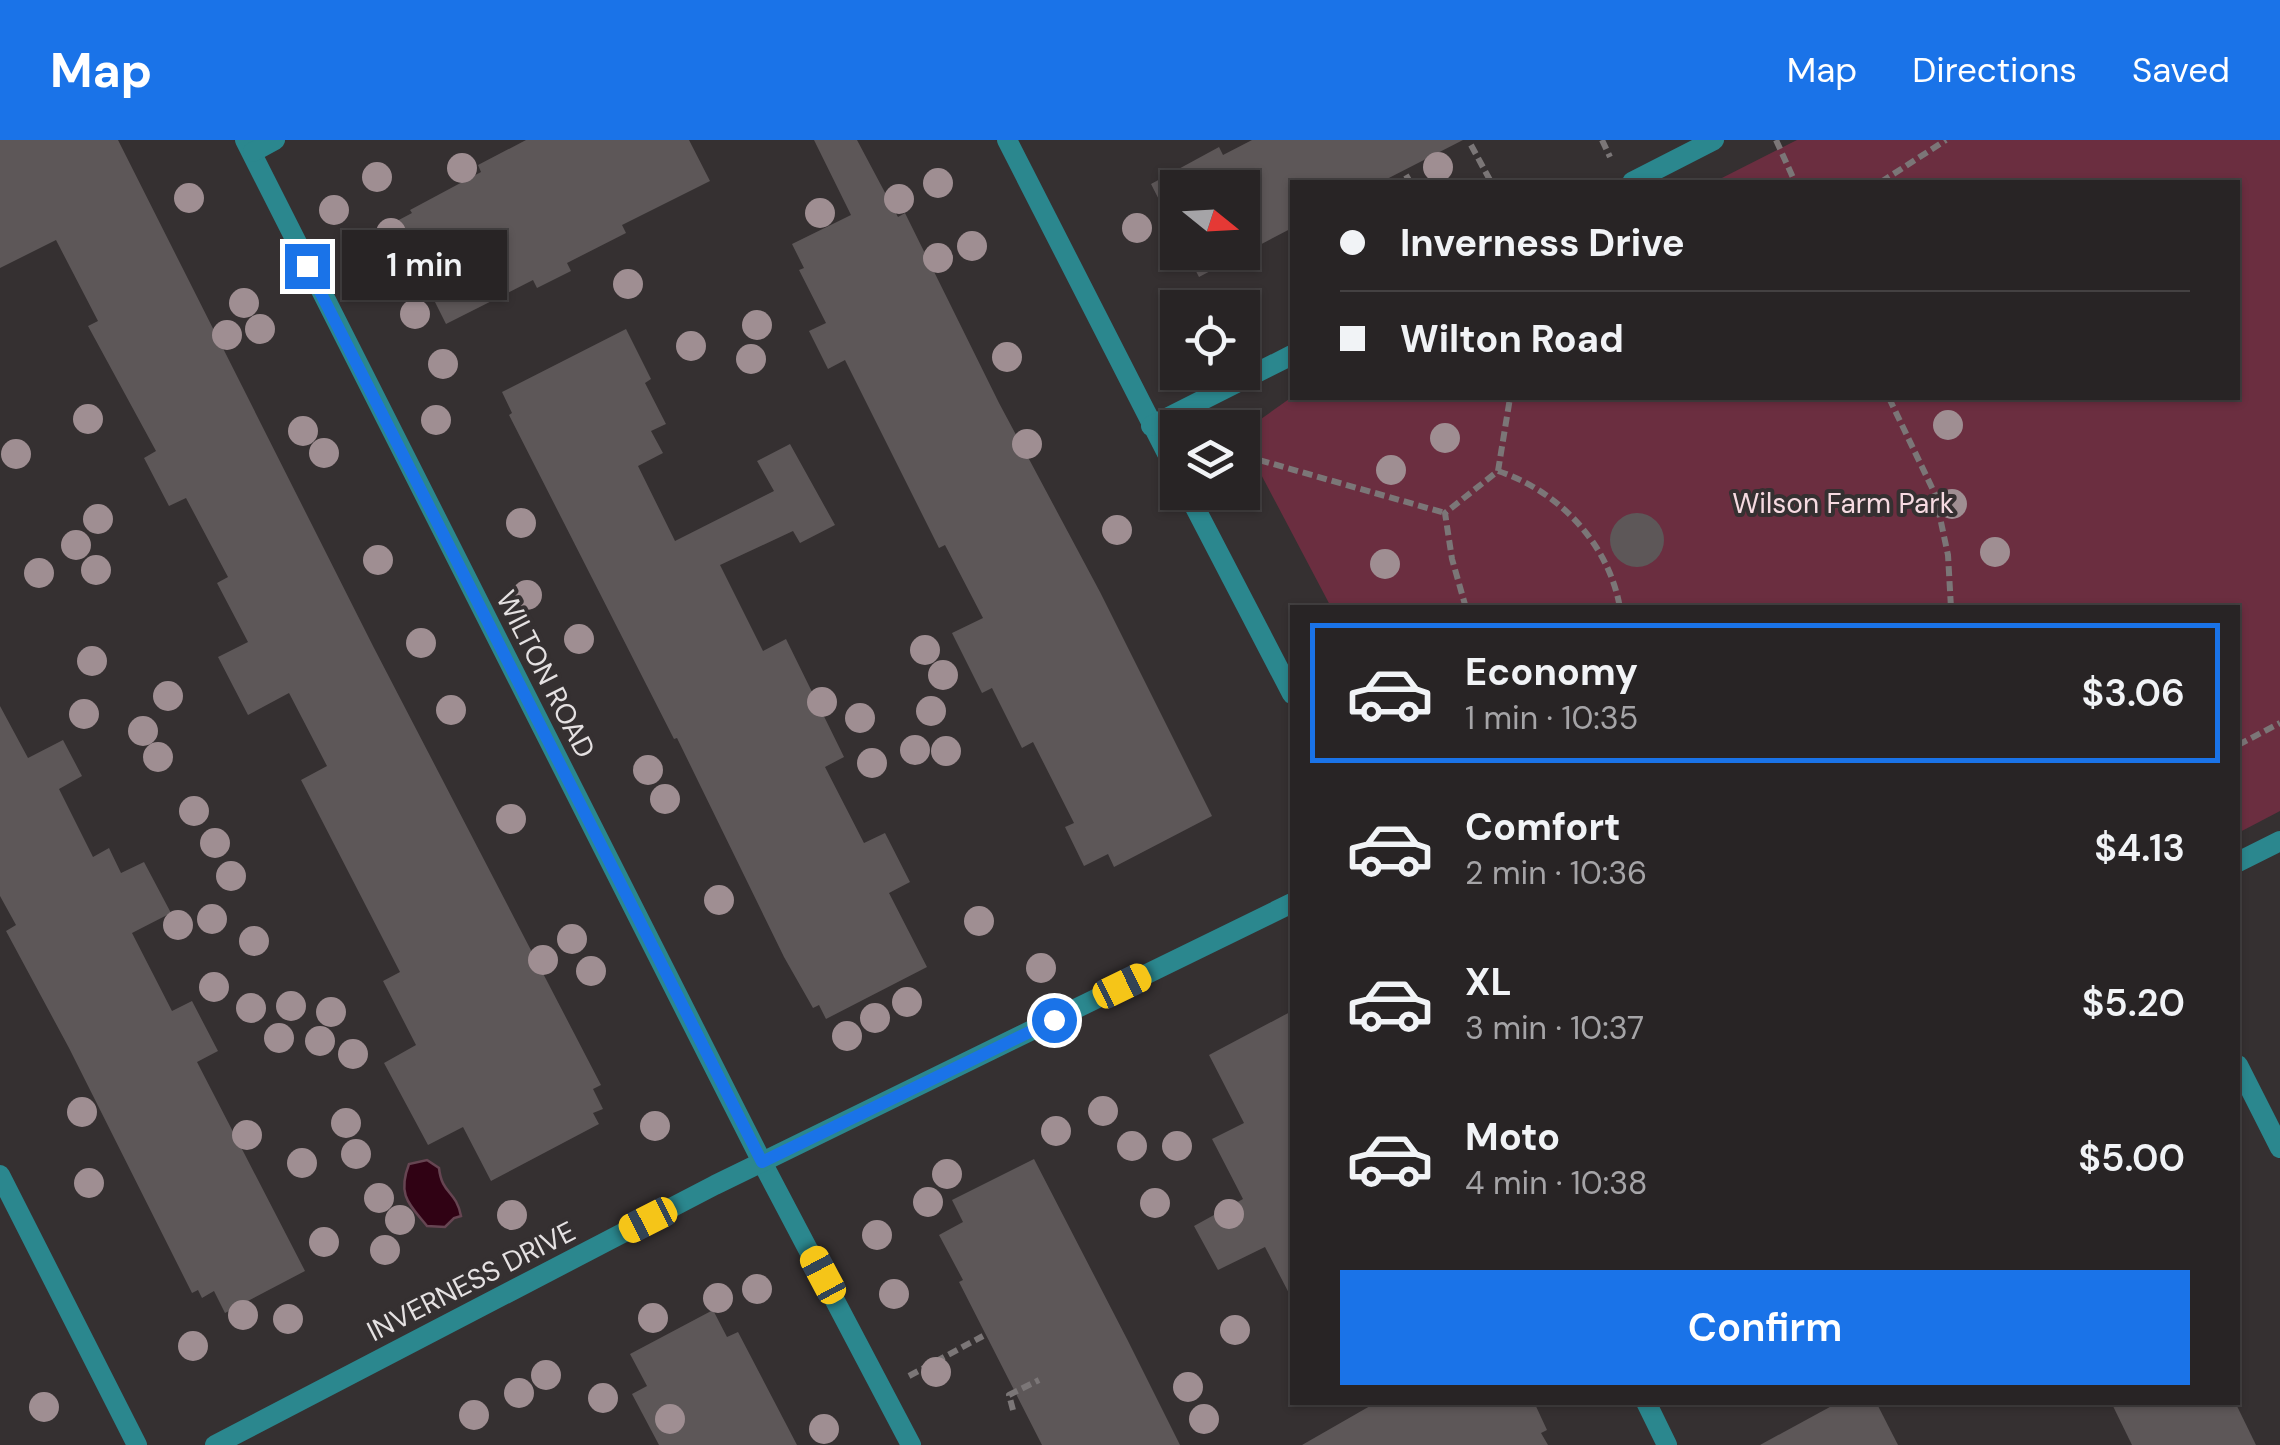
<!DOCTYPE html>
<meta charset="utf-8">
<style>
body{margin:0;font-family:"DM Sans",sans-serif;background:#343032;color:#f1f3f6;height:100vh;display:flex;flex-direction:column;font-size:38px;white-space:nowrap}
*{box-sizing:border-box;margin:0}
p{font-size:32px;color:#a5a4a7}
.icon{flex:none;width:55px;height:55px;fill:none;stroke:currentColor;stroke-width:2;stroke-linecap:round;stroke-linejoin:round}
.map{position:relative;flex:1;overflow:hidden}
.side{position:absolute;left:1290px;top:465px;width:950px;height:800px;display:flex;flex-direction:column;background:#282425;border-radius:0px;box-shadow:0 2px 8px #0004,0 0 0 2px #444142}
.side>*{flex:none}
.banner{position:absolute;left:1290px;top:40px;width:950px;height:220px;border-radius:0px;box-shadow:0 2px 8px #0004,0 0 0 2px #444142;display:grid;align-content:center;height:220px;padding:0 50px;background:#282425}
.needle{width:65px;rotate:108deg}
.fabs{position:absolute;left:1160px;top:30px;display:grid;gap:20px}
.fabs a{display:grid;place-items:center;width:100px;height:100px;border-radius:0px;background:#282425;box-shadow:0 2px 8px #0004,0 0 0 2px #444142;font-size:50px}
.end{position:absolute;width:45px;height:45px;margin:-22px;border:12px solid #1a73e8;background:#fff;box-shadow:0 0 0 5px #fff}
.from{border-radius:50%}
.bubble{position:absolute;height:70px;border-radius:0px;background:#282425;box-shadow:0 2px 8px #0004,0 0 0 2px #444142;font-size:32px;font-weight:600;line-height:70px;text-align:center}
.car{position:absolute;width:30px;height:60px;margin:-30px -15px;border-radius:12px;box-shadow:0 0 8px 2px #0007;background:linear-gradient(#f5c518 24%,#345 0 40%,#f5c518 0 76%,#345 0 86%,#f5c518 0)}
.banner b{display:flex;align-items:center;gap:35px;height:95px;font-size:38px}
.banner b+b{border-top:2px solid #444142}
.banner i{width:25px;height:25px;background:#f1f3f6}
ul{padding:18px 0 0;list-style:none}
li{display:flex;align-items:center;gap:30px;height:140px;margin:0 20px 15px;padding:0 30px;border:5px solid transparent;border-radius:0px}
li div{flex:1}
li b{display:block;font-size:38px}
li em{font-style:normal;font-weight:600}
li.active{border-color:#1a73e8}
li>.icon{width:90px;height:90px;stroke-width:1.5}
.action{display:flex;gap:20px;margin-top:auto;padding:20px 50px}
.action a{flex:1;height:115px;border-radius:0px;background:#1a73e8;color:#fff;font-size:40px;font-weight:600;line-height:115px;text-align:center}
header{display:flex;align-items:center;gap:60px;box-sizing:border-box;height:140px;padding:0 50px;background:#1a73e8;color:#fff}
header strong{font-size:48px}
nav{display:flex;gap:55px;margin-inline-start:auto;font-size:35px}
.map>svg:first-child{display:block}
.green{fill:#6b2e40}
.water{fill:#300214;stroke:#664552;stroke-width:2.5}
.building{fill:#5d5758}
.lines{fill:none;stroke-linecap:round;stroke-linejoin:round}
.path{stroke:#7b7677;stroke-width:6;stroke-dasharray:10 5;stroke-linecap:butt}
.minor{stroke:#2b878e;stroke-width:20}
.tree{fill:#9f8e92}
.route{stroke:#1a73e8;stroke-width:12}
.labels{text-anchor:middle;stroke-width:8;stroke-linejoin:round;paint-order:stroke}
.park-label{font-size:28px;fill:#f6dae1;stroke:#353031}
.street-label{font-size:28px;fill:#e5e1e2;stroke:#353031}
</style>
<header>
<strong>Map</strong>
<nav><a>Map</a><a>Directions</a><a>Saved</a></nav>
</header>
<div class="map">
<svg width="2280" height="1305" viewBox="0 0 2280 1305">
<rect width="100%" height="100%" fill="#353031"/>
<polygon class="green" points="1797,0 2280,0 2280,671 2238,693 2238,468 1331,467 1245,304 1261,279 1292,257 2238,258 2238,42 1714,42"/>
<path class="water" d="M427,1020L439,1028C442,1055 456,1050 461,1076L454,1078L445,1087L427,1086C409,1064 397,1055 409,1024Z"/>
<g class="building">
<polygon points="0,0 118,0 374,508 601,945 593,949 603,969 593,973 599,984 491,1041 463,987 428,1005 384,923 416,905 383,841 400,832 301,640 327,626 289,553 248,575 218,517 248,502 217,443 228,437 186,358 169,366 144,318 156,311 88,186 98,181 56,100 0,128"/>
<polygon points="526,0 689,0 710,41 622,85 626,93 567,123 571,131 537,148 533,140 446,184 395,82 412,73 410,70 481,32 478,25"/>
<polygon points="814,0 857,0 898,77 905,73 999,263 1100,452 1212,676 1114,727 1108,714 1084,726 1065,687 1074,683 1033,602 1022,608 992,548 982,553 952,493 983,478 945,405 939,408 845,220 828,229 809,191 826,183 799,130 804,128 792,104 851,75"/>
<polygon points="1252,0 1463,0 1381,42 1292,42 1292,88 1199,137 1186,112 1242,112 1242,48 1178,48 1178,97 1151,44 1219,7 1223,15"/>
<polygon points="626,189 651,239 645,243 666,284 651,291 663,313 638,326 675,401 774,351 757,321 790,304 835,385 800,403 793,391 720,425 763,511 786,499 844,617 825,627 864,703 885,693 910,742 889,753 927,827 826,879 819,865 813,868 784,817 677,598 674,599 509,275 512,273 502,252"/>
<circle cx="1637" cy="400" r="27"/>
<polygon points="0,566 28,618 63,600 82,636 59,649 93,717 109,708 121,733 144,722 171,773 132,793 172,871 192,861 218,911 197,922 305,1131 225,1173 214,1151 202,1158 198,1150 192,1153 69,908 6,791 16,785 0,756"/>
<polygon points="1292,871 1292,1159 1265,1107 1218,1130 1194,1086 1243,1059 1212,999 1244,983 1209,915"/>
<polygon points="1034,1019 1127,1199 1180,1305 1042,1305 959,1142 963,1140 939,1095 963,1082 952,1060"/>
<polygon points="713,1170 727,1197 738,1192 797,1305 659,1305 632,1254 647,1246 630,1214"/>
<polygon points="1377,1262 1534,1262 1547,1290 1541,1293 1548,1305 1302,1305"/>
<polygon points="1839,1262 1876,1262 1898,1305 1760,1305"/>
<polygon points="2111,1262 2235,1262 2256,1305 2132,1305"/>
</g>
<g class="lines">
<g class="path">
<polyline points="1602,0 1610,17"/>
<polyline points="1776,0 1795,42"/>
<polyline points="1471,5 1491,42"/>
<polyline points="1406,35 1410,42"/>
<polyline points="1881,42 1946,0"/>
<polyline points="1889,258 1935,354 1948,415 1951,468"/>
<polyline points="1245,316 1445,373"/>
<polyline points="1498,331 1510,258"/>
<path d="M1466,468L1452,419L1445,373L1498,331C1559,351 1609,404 1620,468"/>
<polyline points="2238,605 2280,583"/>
<polyline points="909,1236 983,1196"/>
<polyline points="1013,1270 1009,1255 1039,1240"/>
</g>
<g class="minor">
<polyline points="245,0 762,1022 911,1305"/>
<polyline points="1007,0 1178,335"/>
<polyline points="253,12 275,0"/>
<polyline points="1632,42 1714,0"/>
<polyline points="1151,286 1292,215"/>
<polyline points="1187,352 1292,554"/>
<polyline points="2238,722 2280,701"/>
<polyline points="2238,925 2280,1008"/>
<polyline points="0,1035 137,1305"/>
<polyline points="1646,1262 1667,1305"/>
<polyline points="215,1305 715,1045 1292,763"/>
</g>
</g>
<g class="tree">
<circle cx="1438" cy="27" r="15"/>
<circle cx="462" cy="28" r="15"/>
<circle cx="377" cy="37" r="15"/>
<circle cx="938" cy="43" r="15"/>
<circle cx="189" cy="58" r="15"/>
<circle cx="899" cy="59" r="15"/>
<circle cx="334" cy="70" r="15"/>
<circle cx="820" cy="73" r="15"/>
<circle cx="1137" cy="88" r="15"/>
<circle cx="391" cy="93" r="15"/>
<circle cx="972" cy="106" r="15"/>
<circle cx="938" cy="118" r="15"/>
<circle cx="628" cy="144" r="15"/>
<circle cx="244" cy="163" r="15"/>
<circle cx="415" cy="174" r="15"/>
<circle cx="757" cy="185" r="15"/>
<circle cx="260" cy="189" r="15"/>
<circle cx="227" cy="195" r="15"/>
<circle cx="691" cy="206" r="15"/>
<circle cx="1007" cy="217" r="15"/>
<circle cx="751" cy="219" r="15"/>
<circle cx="443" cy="224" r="15"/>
<circle cx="88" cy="279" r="15"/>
<circle cx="436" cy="280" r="15"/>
<circle cx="1948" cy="285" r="15"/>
<circle cx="303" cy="291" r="15"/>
<circle cx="1445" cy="298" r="15"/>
<circle cx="1027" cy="304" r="15"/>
<circle cx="324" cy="313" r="15"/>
<circle cx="16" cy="314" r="15"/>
<circle cx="1391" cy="330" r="15"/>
<circle cx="1952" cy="364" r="15"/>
<circle cx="98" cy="379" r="15"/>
<circle cx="521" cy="383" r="15"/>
<circle cx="1117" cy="390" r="15"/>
<circle cx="76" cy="405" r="15"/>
<circle cx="1995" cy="412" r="15"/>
<circle cx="378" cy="420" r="15"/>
<circle cx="1385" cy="424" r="15"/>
<circle cx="96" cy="430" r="15"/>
<circle cx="39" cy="433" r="15"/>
<circle cx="527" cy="455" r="15"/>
<circle cx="579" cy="499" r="15"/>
<circle cx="421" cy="503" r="15"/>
<circle cx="925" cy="510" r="15"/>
<circle cx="92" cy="521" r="15"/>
<circle cx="943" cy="535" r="15"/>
<circle cx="168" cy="556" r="15"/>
<circle cx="822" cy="562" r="15"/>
<circle cx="451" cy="570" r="15"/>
<circle cx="931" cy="571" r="15"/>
<circle cx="84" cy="574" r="15"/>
<circle cx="860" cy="578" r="15"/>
<circle cx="143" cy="591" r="15"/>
<circle cx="915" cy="610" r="15"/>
<circle cx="946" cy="611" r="15"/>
<circle cx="158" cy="617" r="15"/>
<circle cx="872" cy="623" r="15"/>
<circle cx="648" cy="630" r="15"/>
<circle cx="665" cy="659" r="15"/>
<circle cx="194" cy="671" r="15"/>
<circle cx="511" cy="679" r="15"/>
<circle cx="215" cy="703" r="15"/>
<circle cx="231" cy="736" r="15"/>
<circle cx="719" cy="760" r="15"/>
<circle cx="212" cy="779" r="15"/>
<circle cx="979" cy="781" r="15"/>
<circle cx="178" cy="785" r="15"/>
<circle cx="572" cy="799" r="15"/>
<circle cx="254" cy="801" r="15"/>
<circle cx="543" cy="820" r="15"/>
<circle cx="1041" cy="828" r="15"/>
<circle cx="591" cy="831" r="15"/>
<circle cx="214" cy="847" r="15"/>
<circle cx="907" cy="862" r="15"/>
<circle cx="291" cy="866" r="15"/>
<circle cx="251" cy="868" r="15"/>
<circle cx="331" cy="872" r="15"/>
<circle cx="875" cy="878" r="15"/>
<circle cx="847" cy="896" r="15"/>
<circle cx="279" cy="898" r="15"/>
<circle cx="320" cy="901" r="15"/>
<circle cx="353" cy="914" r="15"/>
<circle cx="1103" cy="971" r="15"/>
<circle cx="82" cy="972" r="15"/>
<circle cx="346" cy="983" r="15"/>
<circle cx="655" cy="986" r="15"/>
<circle cx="1056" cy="991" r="15"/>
<circle cx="247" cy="995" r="15"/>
<circle cx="1132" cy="1006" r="15"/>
<circle cx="1177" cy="1006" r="15"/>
<circle cx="356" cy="1014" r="15"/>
<circle cx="302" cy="1023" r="15"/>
<circle cx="947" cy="1034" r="15"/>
<circle cx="89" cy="1043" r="15"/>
<circle cx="379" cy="1058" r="15"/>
<circle cx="928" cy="1062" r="15"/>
<circle cx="1155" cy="1063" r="15"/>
<circle cx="1229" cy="1074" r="15"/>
<circle cx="512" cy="1075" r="15"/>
<circle cx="400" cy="1080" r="15"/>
<circle cx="877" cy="1095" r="15"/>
<circle cx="324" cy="1102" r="15"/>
<circle cx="385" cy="1110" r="15"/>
<circle cx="757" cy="1149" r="15"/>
<circle cx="894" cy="1154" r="15"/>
<circle cx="718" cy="1158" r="15"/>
<circle cx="243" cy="1175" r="15"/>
<circle cx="653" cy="1178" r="15"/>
<circle cx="288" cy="1179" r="15"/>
<circle cx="1235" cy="1190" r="15"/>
<circle cx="193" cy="1206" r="15"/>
<circle cx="936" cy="1232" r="15"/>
<circle cx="546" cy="1235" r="15"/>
<circle cx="1188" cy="1247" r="15"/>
<circle cx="519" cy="1253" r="15"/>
<circle cx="603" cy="1258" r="15"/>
<circle cx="44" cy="1267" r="15"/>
<circle cx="474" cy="1275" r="15"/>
<circle cx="670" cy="1279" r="15"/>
<circle cx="1204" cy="1279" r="15"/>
<circle cx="824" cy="1289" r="15"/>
</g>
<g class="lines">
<polyline class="route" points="307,126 762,1022 1054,880"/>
</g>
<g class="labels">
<g class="park-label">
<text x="1843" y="373">Wilson Farm Park</text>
</g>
<g class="street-label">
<text transform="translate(546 534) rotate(63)" y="10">WILTON ROAD</text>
<text transform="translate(471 1141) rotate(-27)" y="10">INVERNESS DRIVE</text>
</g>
</g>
</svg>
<div class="fabs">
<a><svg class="needle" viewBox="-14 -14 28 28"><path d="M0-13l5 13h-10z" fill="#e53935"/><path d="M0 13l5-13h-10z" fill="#a5a4a7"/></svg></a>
<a><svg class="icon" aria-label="locate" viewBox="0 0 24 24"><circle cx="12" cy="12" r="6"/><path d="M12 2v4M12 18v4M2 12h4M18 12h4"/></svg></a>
<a><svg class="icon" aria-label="layers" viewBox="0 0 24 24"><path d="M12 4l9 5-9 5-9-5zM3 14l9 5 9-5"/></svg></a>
</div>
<i class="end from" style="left:1054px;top:880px"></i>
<i class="end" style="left:307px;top:126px"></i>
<div class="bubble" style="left:342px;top:90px;width:165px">1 min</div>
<i class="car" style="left:1122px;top:846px;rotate:64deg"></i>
<i class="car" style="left:648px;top:1080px;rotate:243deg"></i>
<i class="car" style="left:823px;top:1135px;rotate:332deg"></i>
<div class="banner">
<b><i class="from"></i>Inverness Drive</b>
<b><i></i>Wilton Road</b>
</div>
<section class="side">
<ul>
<li class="active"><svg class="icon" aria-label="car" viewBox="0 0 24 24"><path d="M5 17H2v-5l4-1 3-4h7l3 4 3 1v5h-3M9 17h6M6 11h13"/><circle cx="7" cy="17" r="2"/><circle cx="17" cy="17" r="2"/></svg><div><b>Economy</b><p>1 min · 10:35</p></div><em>$3.06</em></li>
<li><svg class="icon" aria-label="car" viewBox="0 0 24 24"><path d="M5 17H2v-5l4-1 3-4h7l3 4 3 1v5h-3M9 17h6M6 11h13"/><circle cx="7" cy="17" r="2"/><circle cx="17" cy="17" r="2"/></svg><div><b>Comfort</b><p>2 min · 10:36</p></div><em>$4.13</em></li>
<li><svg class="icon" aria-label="car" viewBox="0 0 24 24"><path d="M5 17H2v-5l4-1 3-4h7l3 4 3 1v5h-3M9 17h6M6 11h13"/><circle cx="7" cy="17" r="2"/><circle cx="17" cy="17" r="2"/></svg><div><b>XL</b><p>3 min · 10:37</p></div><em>$5.20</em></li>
<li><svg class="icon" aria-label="car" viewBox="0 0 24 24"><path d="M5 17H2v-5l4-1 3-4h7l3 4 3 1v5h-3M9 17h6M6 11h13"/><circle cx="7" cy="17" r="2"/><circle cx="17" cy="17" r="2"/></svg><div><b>Moto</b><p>4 min · 10:38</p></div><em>$5.00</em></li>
</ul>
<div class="action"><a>Confirm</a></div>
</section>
</div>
